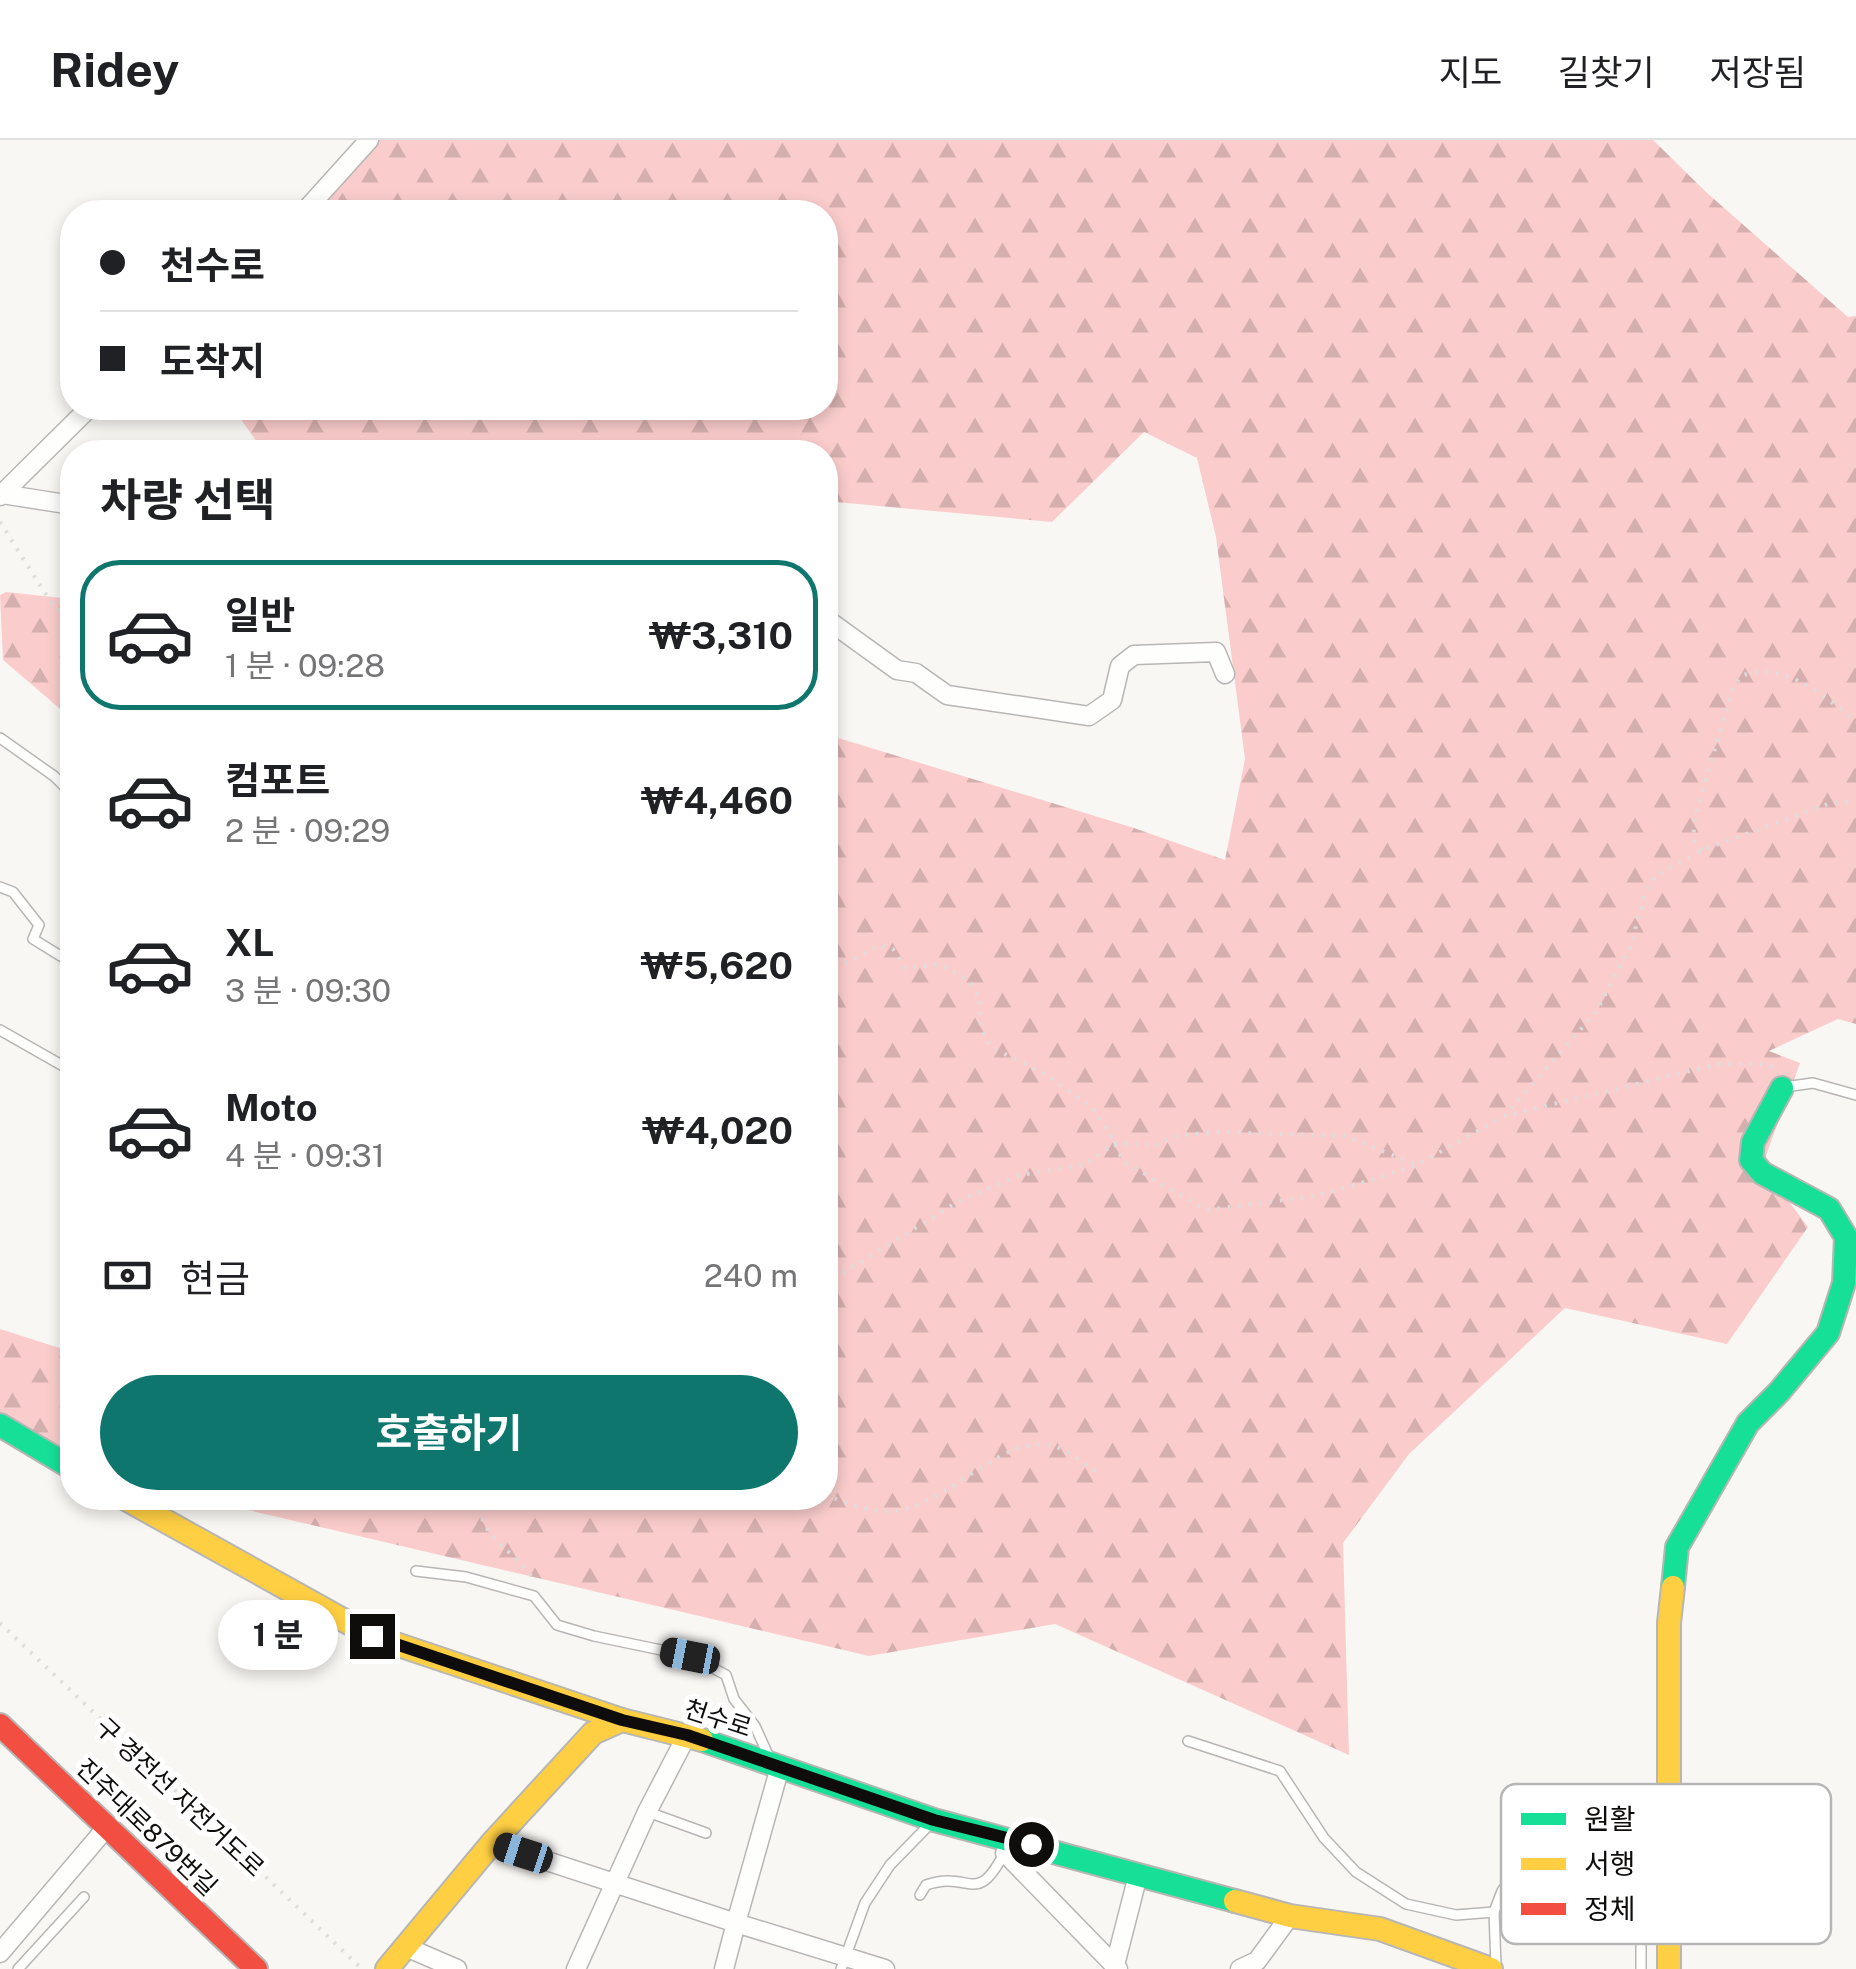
<!DOCTYPE html>
<html lang="ko">
<meta charset="utf-8">
<style>
body{margin:0;font-family:"Public Sans","Noto Sans KR",sans-serif;background:#f6f6f6;color:#202124;height:100vh;display:flex;flex-direction:column;font-size:38px;white-space:nowrap}
*{box-sizing:border-box;margin:0}
p{font-size:32px;color:#757577}
.icon{flex:none;width:55px;height:55px;fill:none;stroke:currentColor;stroke-width:2;stroke-linecap:round;stroke-linejoin:round}
.map{position:relative;flex:1;overflow:hidden}
.drawer{position:absolute;left:60px;top:300px;width:778px;height:1070px;display:flex;flex-direction:column;background:#fff;border-radius:40px;box-shadow:0 5px 15px #0003}
.drawer>*{flex:none}
.banner{position:absolute;left:60px;top:60px;width:778px;height:220px;border-radius:40px;box-shadow:0 5px 15px #0003;display:grid;align-content:center;height:220px;padding:0 40px;background:#fff}
.end{position:absolute;width:45px;height:45px;margin:-22px;border:12px solid #0e0d0c;background:#fff;box-shadow:0 0 0 5px #fff}
.from{border-radius:50%}
.bubble{position:absolute;height:70px;border-radius:35px;background:#fff;box-shadow:0 5px 15px #0003;font-size:32px;font-weight:700;line-height:70px;text-align:center}
.car{position:absolute;width:30px;height:60px;margin:-30px -15px;border-radius:12px;box-shadow:0 0 8px 2px #0007;background:linear-gradient(#222 24%,#8ab4d8 0 40%,#222 0 76%,#8ab4d8 0 86%,#222 0)}
.banner b{display:flex;align-items:center;gap:35px;height:95px;font-size:38px}
.banner b+b{border-top:2px solid #e0e0e0}
.banner i{width:25px;height:25px;background:#202124}
ul{padding:0;list-style:none}
li{display:flex;align-items:center;gap:30px;height:150px;margin:0 20px 15px;padding:0 20px;border:5px solid transparent;border-radius:40px}
li div{flex:1}
li b{display:block;font-size:38px}
li em{font-style:normal;font-weight:700}
li.active{border-color:#0f766e}
li>.icon{width:90px;height:90px;stroke-width:1.5}
h2{padding:0 40px;font-size:45px;line-height:120px}
.pay{display:flex;align-items:center;gap:25px;height:110px;padding:0 40px;font-size:38px}
.pay p{margin-inline-start:auto}
.action{display:flex;gap:20px;margin-top:auto;padding:20px 40px}
.action a{flex:1;height:115px;border-radius:60px;background:#0f766e;color:#fff;font-size:40px;font-weight:700;line-height:115px;text-align:center}
header{display:flex;align-items:center;gap:60px;box-sizing:border-box;height:140px;padding:0 50px;background:#fff;border-bottom:2px solid #e0e0e0}
header strong{font-size:48px}
nav{display:flex;gap:55px;margin-inline-start:auto;font-size:35px}
.map>svg:first-child{display:block}
.forest{fill:url(#forest-firs)}
.lines{fill:none;stroke-linecap:round;stroke-linejoin:round}
.lane-casing{stroke:#b7b6b4;stroke-width:12}
.street-casing{stroke:#b7b6b4;stroke-width:21}
.fast-casing{stroke:#b7b6b4;stroke-width:26}
.slow-casing{stroke:#b7b6b4;stroke-width:26}
.jam-casing{stroke:#b7b6b4;stroke-width:26}
.path{stroke:#dddddc;stroke-width:4;stroke-dasharray:2.5 8;stroke-linecap:butt}
.lane{stroke:#fefefd;stroke-width:9}
.street{stroke:#fefefd;stroke-width:18}
.fast{stroke:#16e098;stroke-width:22}
.slow{stroke:#ffcf43;stroke-width:22}
.jam{stroke:#f24e42;stroke-width:22}
.route{stroke:#0e0d0c;stroke-width:12}
.labels{text-anchor:middle;stroke-width:10;stroke-linejoin:round;paint-order:stroke}
.street-label{font-size:25px;fill:#0e0d0c;stroke:#fff}
.key{fill:#fff;stroke:#b7b6b6;stroke-width:2.5}
.key-label{font-size:28px;fill:#0e0d0c}
</style>
<header>
<strong>Ridey</strong>
<nav><a>지도</a><a>길찾기</a><a>저장됨</a></nav>
</header>
<div class="map">
<svg width="1856" height="1829" viewBox="0 0 1856 1829">
<defs>
<pattern id="forest-firs" width="22" height="20" patternUnits="userSpaceOnUse" patternTransform="scale(2.5)"><rect width="22" height="20" fill="#facdcc"/><path d="M5 1l3.5 6h-7zM16 11l3.5 6h-7z" fill="#d5afae"/></pattern>
</defs>
<rect width="100%" height="100%" fill="#f9f7f4"/>
<g class="forest">
<polygon points="369,0 1653,0 1706,52 1848,177 1856,176 1856,884 1838,879 1769,911 1800,923 1762,1026 1808,1087 1727,1204 1565,1168 1409,1314 1343,1403 1349,1615 1055,1484 869,1516 197,1358 825,1358 825,594 1131,687 1225,720 1245,619 1216,397 1197,318 1144,292 1052,382 825,361 825,312 264,312 233,268 825,268 825,72 295,72 339,18"/>
<polygon points="6,452 72,459 72,579 3,520 0,455"/>
<polygon points="0,1189 72,1212 72,1318 0,1274"/>
</g>
<g class="lines">
<g class="lane-casing">
<g id="lane">
<polyline points="0,598 54,636 72,654"/>
<polyline points="0,747 13,752 39,785 33,799 72,823"/>
<polyline points="0,890 72,931"/>
<polyline points="1784,947 1813,943 1856,955"/>
<polyline points="416,1431 466,1437 534,1456 557,1485 594,1496 690,1516 726,1535 734,1559 755,1586 769,1617"/>
<polyline points="1188,1601 1280,1631 1324,1698 1356,1732 1406,1764 1456,1775 1494,1772"/>
<polyline points="648,1672 706,1693"/>
<path d="M920,1755L926,1745C972,1729 975,1770 1006,1710"/>
<polyline points="1641,1780 1641,1829"/>
<polyline points="1496,1826 1494,1772 1502,1751 1565,1662 1587,1659"/>
<polyline points="18,1829 84,1757"/>
<polyline points="841,1829 865,1763 890,1725 933,1681"/>
</g>
</g>
<g class="street-casing">
<g id="street">
<polyline points="304,72 369,0"/>
<polyline points="2,354 72,365"/>
<polyline points="0,356 89,268"/>
<polyline points="825,478 897,530 916,533 947,555 1089,576 1112,560 1120,526 1134,515 1216,512 1225,534"/>
<polyline points="492,1703 736,1783 780,1627"/>
<polyline points="1005,1713 1118,1829"/>
<polyline points="406,1807 457,1829"/>
<polyline points="0,1813 107,1687"/>
<polyline points="576,1829 647,1672 687,1595"/>
<polyline points="724,1829 736,1783 885,1829"/>
<polyline points="1114,1829 1138,1735"/>
<polyline points="1240,1829 1257,1821 1290,1776"/>
</g>
</g>
<g class="fast-casing">
<g id="fast">
<polyline points="0,1285 72,1328"/>
<polyline points="1673,1447 1677,1407 1748,1283 1779,1252 1828,1193 1844,1143 1846,1097 1829,1069 1762,1033 1751,1020 1753,1002 1782,948"/>
<polyline points="702,1600 934,1680 1235,1761"/>
</g>
</g>
<g class="slow-casing">
<g id="slow">
<polyline points="124,1358 372,1496 622,1580"/>
<polyline points="1235,1761 1290,1776 1380,1789 1491,1829"/>
<polyline points="387,1829 492,1703 593,1593 622,1580 702,1600"/>
<polyline points="1669,1829 1669,1483 1673,1447"/>
</g>
</g>
<g class="jam-casing">
<polyline id="jam" points="0,1585 256,1829"/>
</g>
<g class="path">
<polyline points="0,382 52,464 72,480"/>
<path d="M1702,710L1693,699L1695,676L1733,548L1741,536C1784,520 1825,556 1856,582"/>
<polyline points="825,819 844,824 880,805 893,809 905,828 938,824 969,840 979,857 981,889 991,907 1043,933 1092,967 1111,995 1123,1021 1206,1070 1315,1056 1364,1042 1417,1025 1504,976 1719,924 1759,924 1776,928"/>
<polyline points="1504,976 1596,872 1631,805 1645,753 1655,736 1702,710 1831,663 1856,661"/>
<polyline points="825,1144 964,1058 1021,1035 1083,1025 1116,1003 1156,1005 1175,996 1218,992 1345,996 1417,1025"/>
<path d="M825,1354C902,1391 924,1362 989,1323C1006,1312 1026,1302 1048,1305C1065,1307 1081,1322 1095,1331"/>
<path d="M483,1358C470,1393 517,1410 534,1441"/>
<polyline points="0,1483 362,1829"/>
</g>
<use href="#lane" class="lane"/>
<use href="#street" class="street"/>
<use href="#fast" class="fast"/>
<use href="#slow" class="slow"/>
<use href="#jam" class="jam"/>
</g>
<g class="lines">
<polyline class="route" points="372,1496 622,1580 687,1595 934,1680 1031,1704"/>
</g>
<g class="labels">
<g class="street-label">
<text transform="translate(718 1578) rotate(18)" y="9">천수로</text>
<text transform="translate(180 1657) rotate(43)" y="9">구 경전선 자전거도로</text>
<text transform="translate(147 1687) rotate(44)" y="9">진주대로879번길</text>
</g>
</g>
<rect x="1501" y="1644" width="330" height="160" rx="15" class="key"/>
<rect x="1521" y="1673" width="45" height="12" fill="#16e098"/>
<rect x="1521" y="1718" width="45" height="12" fill="#ffcf43"/>
<rect x="1521" y="1763" width="45" height="12" fill="#f24e42"/>
<g class="key-label">
<text x="1584" y="1689">원활</text>
<text x="1584" y="1734">서행</text>
<text x="1584" y="1779">정체</text>
</g>
</svg>
<i class="end from" style="left:1031px;top:1704px"></i>
<i class="end" style="left:372px;top:1496px"></i>
<div class="bubble" style="left:218px;top:1460px;width:120px">1 분</div>
<i class="car" style="left:690px;top:1516px;rotate:281deg"></i>
<i class="car" style="left:523px;top:1713px;rotate:288deg"></i>
<div class="banner">
<b><i class="from"></i>천수로</b>
<b><i></i>도착지</b>
</div>
<section class="drawer">
<h2>차량 선택</h2>
<ul>
<li class="active"><svg class="icon" aria-label="car" viewBox="0 0 24 24"><path d="M5 17H2v-5l4-1 3-4h7l3 4 3 1v5h-3M9 17h6M6 11h13"/><circle cx="7" cy="17" r="2"/><circle cx="17" cy="17" r="2"/></svg><div><b>일반</b><p>1 분 · 09:28</p></div><em>₩3,310</em></li>
<li><svg class="icon" aria-label="car" viewBox="0 0 24 24"><path d="M5 17H2v-5l4-1 3-4h7l3 4 3 1v5h-3M9 17h6M6 11h13"/><circle cx="7" cy="17" r="2"/><circle cx="17" cy="17" r="2"/></svg><div><b>컴포트</b><p>2 분 · 09:29</p></div><em>₩4,460</em></li>
<li><svg class="icon" aria-label="car" viewBox="0 0 24 24"><path d="M5 17H2v-5l4-1 3-4h7l3 4 3 1v5h-3M9 17h6M6 11h13"/><circle cx="7" cy="17" r="2"/><circle cx="17" cy="17" r="2"/></svg><div><b>XL</b><p>3 분 · 09:30</p></div><em>₩5,620</em></li>
<li><svg class="icon" aria-label="car" viewBox="0 0 24 24"><path d="M5 17H2v-5l4-1 3-4h7l3 4 3 1v5h-3M9 17h6M6 11h13"/><circle cx="7" cy="17" r="2"/><circle cx="17" cy="17" r="2"/></svg><div><b>Moto</b><p>4 분 · 09:31</p></div><em>₩4,020</em></li>
</ul>
<div class="pay"><svg class="icon" aria-label="cash" viewBox="0 0 24 24"><path d="M3 7h18v10H3z"/><circle cx="12" cy="12" r="2"/></svg>현금<p>240 m</p></div>
<div class="action"><a>호출하기</a></div>
</section>
</div>
